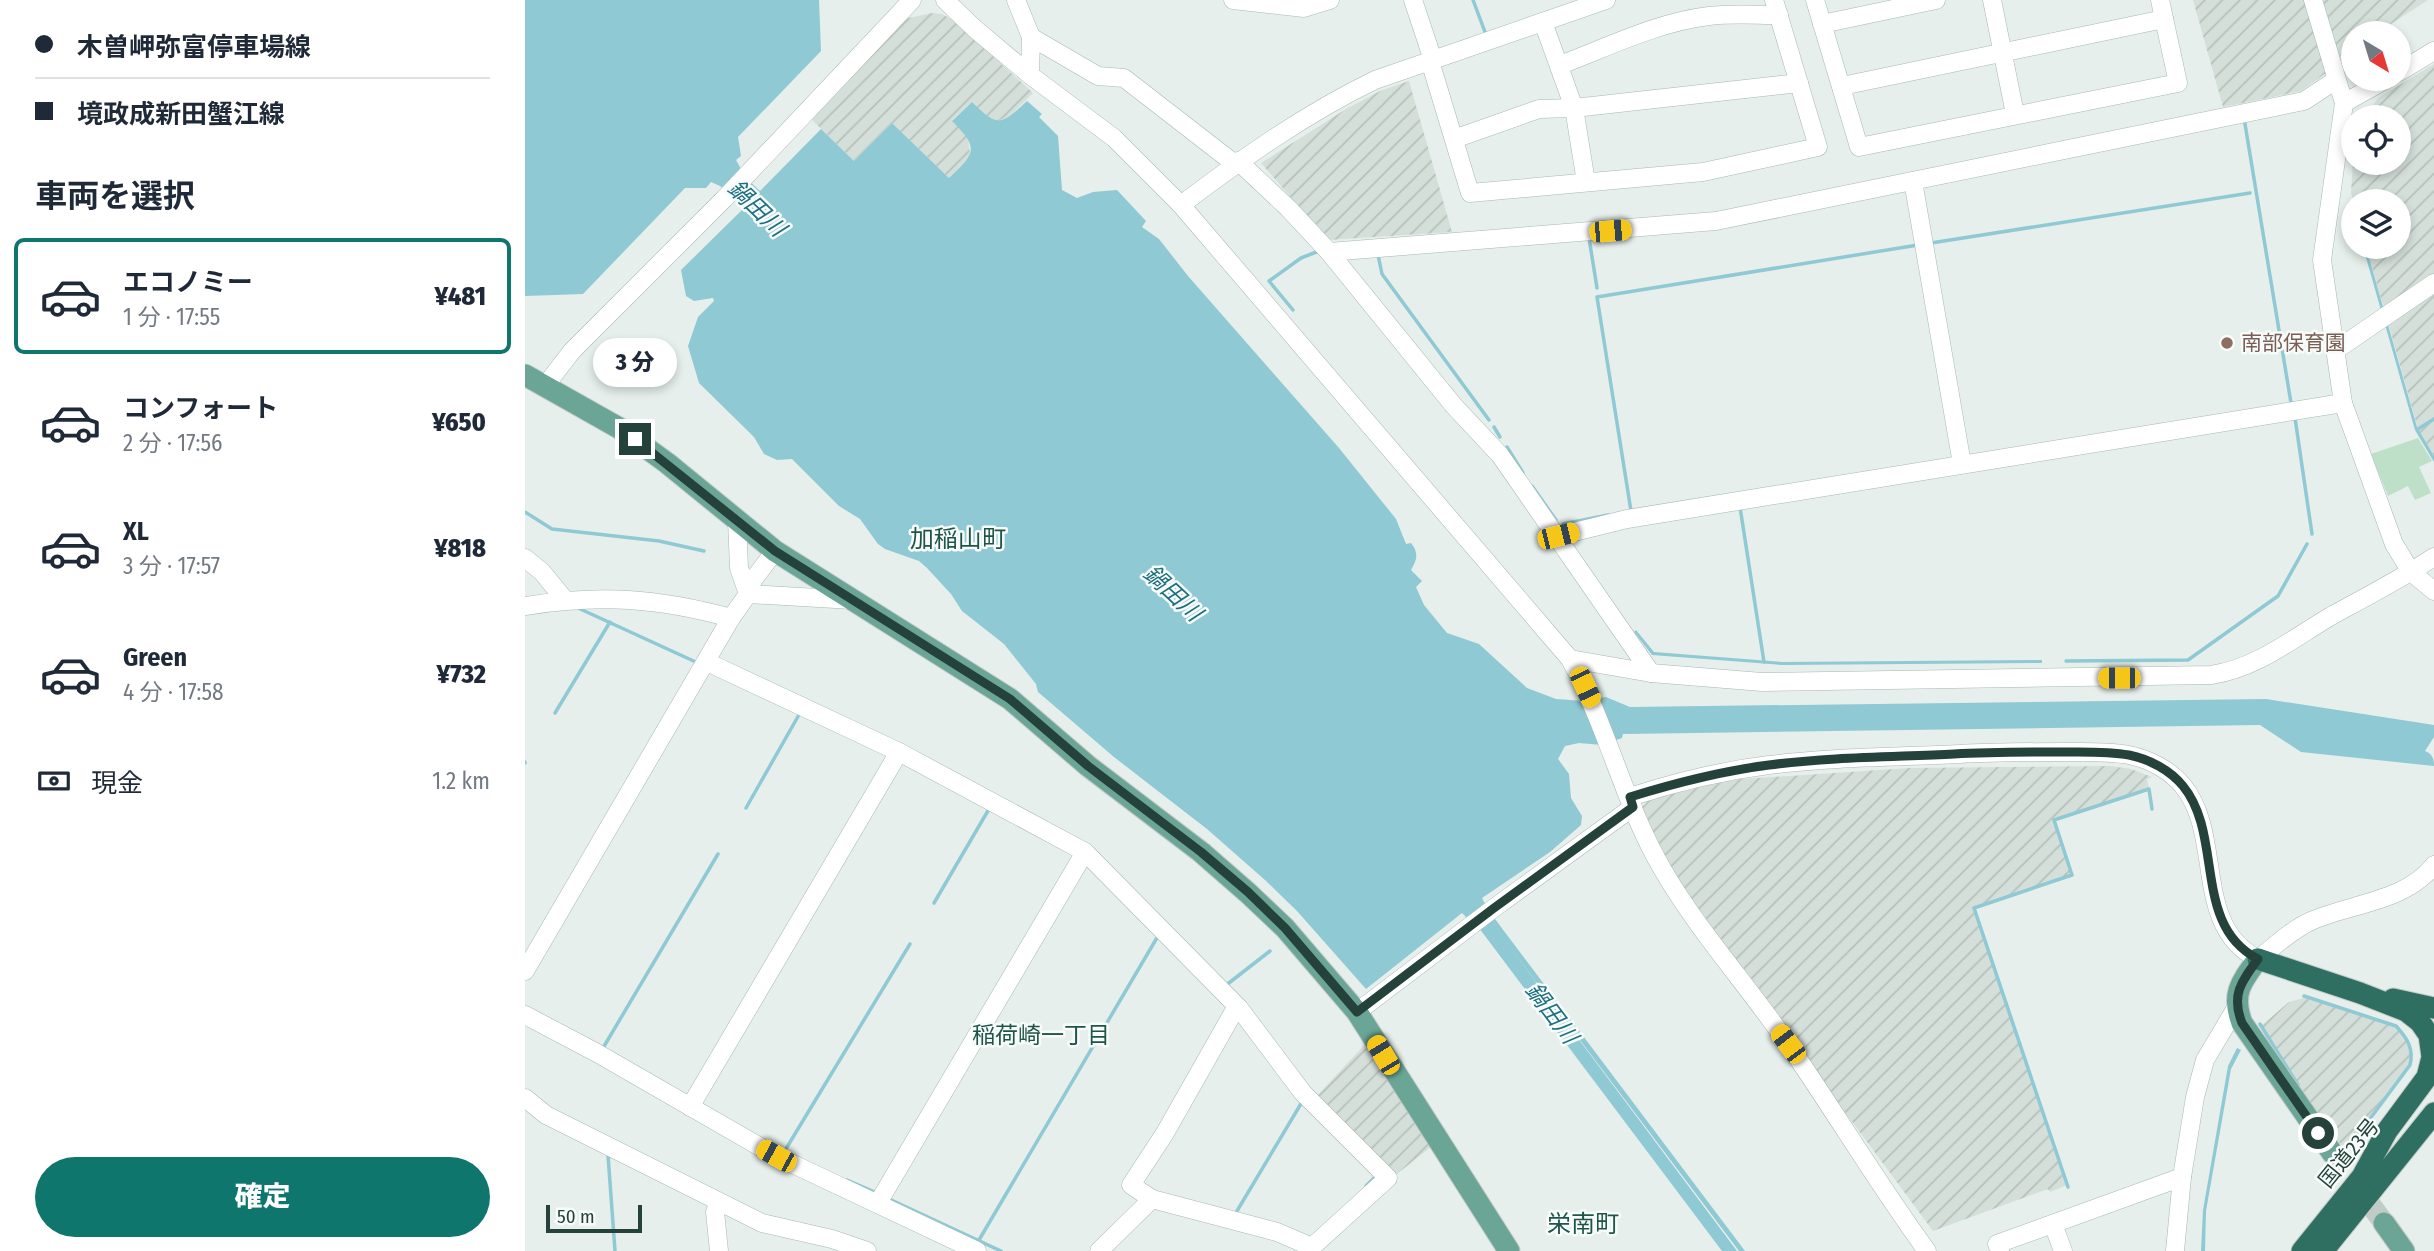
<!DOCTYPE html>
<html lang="ja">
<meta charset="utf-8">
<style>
body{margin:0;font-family:"Fira Sans Condensed","Noto Sans JP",sans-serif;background:#f2f2f3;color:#1f2937;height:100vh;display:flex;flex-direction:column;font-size:26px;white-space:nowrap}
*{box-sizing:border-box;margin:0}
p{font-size:23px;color:#747a83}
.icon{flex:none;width:38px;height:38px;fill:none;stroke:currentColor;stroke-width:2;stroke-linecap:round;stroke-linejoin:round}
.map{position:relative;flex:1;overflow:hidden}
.sheet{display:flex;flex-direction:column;background:#fff;width:525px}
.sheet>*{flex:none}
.top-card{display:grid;align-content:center;height:154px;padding:0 35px;background:#fff}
.needle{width:46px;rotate:142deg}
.buttons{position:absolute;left:1816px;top:21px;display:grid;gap:14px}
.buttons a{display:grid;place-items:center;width:70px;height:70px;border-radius:50%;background:#fff;box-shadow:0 4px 10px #0003;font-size:35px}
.scale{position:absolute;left:21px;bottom:18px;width:96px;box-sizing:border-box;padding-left:7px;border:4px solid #24423a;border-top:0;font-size:19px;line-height:24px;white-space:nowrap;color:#24423a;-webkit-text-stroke:5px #f7fbf9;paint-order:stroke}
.end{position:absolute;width:32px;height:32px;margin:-16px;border:9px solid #24423a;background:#fff;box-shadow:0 0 0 4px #fff}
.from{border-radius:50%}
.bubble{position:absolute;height:49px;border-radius:24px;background:#fff;box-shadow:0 4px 10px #0003;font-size:23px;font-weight:800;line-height:49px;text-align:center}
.car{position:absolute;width:21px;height:42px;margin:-21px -10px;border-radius:9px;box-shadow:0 0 5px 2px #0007;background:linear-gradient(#f5c518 24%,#345 0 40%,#f5c518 0 76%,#345 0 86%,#f5c518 0)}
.top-card b{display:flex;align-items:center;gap:24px;height:66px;font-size:26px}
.top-card b+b{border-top:2px solid #e0e1e3}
.top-card i{width:18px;height:18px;background:#1f2937}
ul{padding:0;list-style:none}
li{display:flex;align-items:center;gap:21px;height:116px;margin:0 14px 10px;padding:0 21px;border:4px solid transparent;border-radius:10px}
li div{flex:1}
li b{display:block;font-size:26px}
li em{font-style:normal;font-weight:800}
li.selected{border-color:#0f766e}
li>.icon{width:63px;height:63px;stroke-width:1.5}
h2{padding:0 35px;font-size:32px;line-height:84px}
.pay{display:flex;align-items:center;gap:18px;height:77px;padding:0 35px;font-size:26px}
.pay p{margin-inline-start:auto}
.action{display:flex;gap:14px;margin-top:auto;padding:14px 35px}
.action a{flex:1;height:80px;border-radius:42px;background:#0f766e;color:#fff;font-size:28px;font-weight:800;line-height:80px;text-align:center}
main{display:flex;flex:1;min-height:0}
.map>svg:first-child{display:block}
.industrial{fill:url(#industrial-furrows)}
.garden{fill:#bfe0c8}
.water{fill:#8ec9d4}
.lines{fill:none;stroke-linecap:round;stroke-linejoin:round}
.stream{stroke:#8ec9d4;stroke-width:3.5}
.major-tunnel{stroke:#bfccc8;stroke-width:21;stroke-dasharray:21 10;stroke-linecap:butt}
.minor-casing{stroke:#a8b8b2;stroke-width:19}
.major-casing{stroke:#c2cac8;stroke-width:23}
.highway-casing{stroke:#c2cac8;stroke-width:23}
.minor{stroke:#fff;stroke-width:18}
.major{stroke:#6aa596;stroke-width:21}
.highway{stroke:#2f6f62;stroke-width:21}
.route{stroke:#24423a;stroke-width:9}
.education-dot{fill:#8d6e63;stroke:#f7fbf9;stroke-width:2.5}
.labels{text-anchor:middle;stroke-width:5;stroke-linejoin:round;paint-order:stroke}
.education-label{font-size:21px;fill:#785e54;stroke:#f7fbf9;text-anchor:start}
.street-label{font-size:21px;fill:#24423a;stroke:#f7fbf9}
.water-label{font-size:23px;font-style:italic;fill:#1c6f80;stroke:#f7fbf9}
.neighbourhood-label{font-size:23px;fill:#1f5548;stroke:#f7fbf9}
.quarter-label{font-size:24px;fill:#1f5548;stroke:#f7fbf9}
</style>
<main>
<section class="sheet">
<div class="top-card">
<b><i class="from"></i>木曽岬弥富停車場線</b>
<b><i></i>境政成新田蟹江線</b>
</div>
<h2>車両を選択</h2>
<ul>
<li class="selected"><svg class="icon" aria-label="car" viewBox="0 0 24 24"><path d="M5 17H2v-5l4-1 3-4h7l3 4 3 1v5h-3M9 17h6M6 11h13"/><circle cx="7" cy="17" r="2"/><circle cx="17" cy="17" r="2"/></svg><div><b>エコノミー</b><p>1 分 · 17:55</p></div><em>¥481</em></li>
<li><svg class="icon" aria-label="car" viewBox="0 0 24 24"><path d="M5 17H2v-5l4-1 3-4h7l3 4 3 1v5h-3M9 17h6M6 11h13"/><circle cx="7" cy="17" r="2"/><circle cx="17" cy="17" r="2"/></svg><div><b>コンフォート</b><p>2 分 · 17:56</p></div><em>¥650</em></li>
<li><svg class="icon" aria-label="car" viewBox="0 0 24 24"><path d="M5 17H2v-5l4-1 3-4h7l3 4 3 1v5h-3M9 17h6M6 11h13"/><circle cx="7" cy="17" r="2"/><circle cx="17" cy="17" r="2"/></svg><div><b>XL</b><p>3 分 · 17:57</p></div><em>¥818</em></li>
<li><svg class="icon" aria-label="car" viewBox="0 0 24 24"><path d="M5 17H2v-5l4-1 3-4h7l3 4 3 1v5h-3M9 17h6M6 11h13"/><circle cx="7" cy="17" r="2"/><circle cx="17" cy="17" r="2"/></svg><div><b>Green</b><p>4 分 · 17:58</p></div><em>¥732</em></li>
</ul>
<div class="pay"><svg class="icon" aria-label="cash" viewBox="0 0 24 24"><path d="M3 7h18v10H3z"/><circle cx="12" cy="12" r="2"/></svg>現金<p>1.2 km</p></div>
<div class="action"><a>確定</a></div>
</section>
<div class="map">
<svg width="1909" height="1251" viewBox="0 0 1909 1251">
<defs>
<pattern id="industrial-furrows" width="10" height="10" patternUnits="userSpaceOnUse" patternTransform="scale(1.75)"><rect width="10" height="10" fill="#d4dfda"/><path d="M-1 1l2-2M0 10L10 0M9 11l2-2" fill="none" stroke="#b6c1bc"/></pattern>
</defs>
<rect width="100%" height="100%" fill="#e6efeb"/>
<g class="industrial">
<polygon points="1668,0 1779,0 1801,73 1776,91 1698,107"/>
<polygon points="1797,0 1903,0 1852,33 1829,33 1829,48 1813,58"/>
<polygon points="407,13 417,14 431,22 508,93 483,118 470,121 464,119 447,102 427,120 443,137 445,155 443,161 424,178 367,123 329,161 284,117 379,19"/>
<polygon points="1909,64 1909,277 1859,309 1841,247 1874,247 1874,201 1829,202 1826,193 1829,147 1829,163 1874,163 1874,117 1840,117 1853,98"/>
<polygon points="884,81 927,232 803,240 736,163 821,109 855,91"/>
<polygon points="1909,288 1909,456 1893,429 1862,319"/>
<polygon points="1585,766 1606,769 1627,777 1622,779 1624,789 1530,820 1547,875 1449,908 1542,1185 1525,1192 1523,1189 1408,1231 1277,1054 1141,865 1118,813 1118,806 1125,799 1145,792 1202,780 1385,768"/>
<polygon points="1779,998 1871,1026 1880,1036 1888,1054 1885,1065 1821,1151 1787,1108 1736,1026 1764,1002"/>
<polygon points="845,1039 911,1143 868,1177 789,1099"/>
</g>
<polygon class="garden" points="1893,438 1907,461 1894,467 1906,493 1890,500 1883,486 1863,496 1846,454"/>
<g class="water">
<path d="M0,0H294L296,51L213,137L216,156L211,160L221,178L235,191L296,129L329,161L367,123L424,178C451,153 454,148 427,121L447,102C473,128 476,125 502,101L517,114L514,117L533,136L537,190L552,198L568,192L592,190L621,221L617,227L634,239L663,276L814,448L871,519L881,544L886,543C894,553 892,560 886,570L897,581L891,587L899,605L922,633L954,644L1002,688L1031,699L1059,701L1081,697L1105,707L1741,699L1909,725V737L1900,751C1907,754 1909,758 1909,766L1776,752L1735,725L1098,734L1097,738L1077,745L1054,743L1040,746L1033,759L1044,774L1046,798L1057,816L1056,825L1025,852L957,898L960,904L955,909L965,923L963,918L967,915L1220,1251H1214L978,938L1212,1251H1197L945,916L942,918L937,913L841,989L772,911L740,880L682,829L589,757L513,692L511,684L479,644L437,611L426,594L402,568L394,561L360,549L353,544L335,519L314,506L267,459L252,460L239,454L229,437L174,383L163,346L173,317L189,301L188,298L169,301L161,296L156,270L219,208L195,186L186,182L181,188H160L58,294L0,296Z"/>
<polygon points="1838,247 1841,247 1892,427 1909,456 1909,462 1890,430"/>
<polygon points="1111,630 1129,652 1257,662 1517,660 1517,663 1257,665 1127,655 1109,632"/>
<polygon points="1712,1048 1716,1050 1706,1069 1681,1211 1680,1251 1676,1251 1678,1210 1703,1066"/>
</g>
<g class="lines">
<g class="stream">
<polyline points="948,0 960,32"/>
<polyline points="1719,118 1766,403"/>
<polyline points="1064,238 1072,288"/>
<polyline points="1406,243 1725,193"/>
<polyline points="853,255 857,274 964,420"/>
<polyline points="768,310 744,281 776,258 794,251"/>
<polyline points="1770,418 1787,534"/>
<polyline points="969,427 975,437"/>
<polyline points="1893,429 1909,419"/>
<polyline points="982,447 998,473"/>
<polyline points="1007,486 1031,520"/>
<polyline points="1215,507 1239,662"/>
<polyline points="1106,511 1072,297 1393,245"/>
<polyline points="0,512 27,529 134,541 179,551"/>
<polyline points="1038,524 1083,515"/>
<polyline points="53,608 173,663"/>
<polyline points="1541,661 1663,660 1753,596 1782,544"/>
<polyline points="30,713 85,622"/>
<polyline points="0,763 0,762"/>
<polyline points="221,808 275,713"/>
<polyline points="409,903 464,809"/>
<polyline points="700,986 745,951"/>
<path d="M1779,996L1871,1026C1882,1038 1889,1048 1885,1065L1821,1151"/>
<polyline points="1735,1024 1773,1085"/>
<polyline points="78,1048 193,854"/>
<polyline points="259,1152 385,944"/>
<polyline points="83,1155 90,1251"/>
<polyline points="322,1180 352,1193"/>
<polyline points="841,1186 852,1175"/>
<polyline points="1543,1187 1449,908 1547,875 1529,820 1624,789 1627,809"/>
<polyline points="362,1198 476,1251"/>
<polyline points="709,1216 777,1102"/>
<polyline points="454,1240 633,936"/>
</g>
<polyline class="major-tunnel" points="1808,1154 1859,1223"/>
<g class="minor-casing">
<g id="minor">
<path d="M420,0L449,28L505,75L589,138L656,205L1045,659C1083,727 1099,805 1139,872C1175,933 1223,986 1263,1044C1310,1112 1353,1184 1402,1251"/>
<polyline points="491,0 506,37 505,75"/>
<polyline points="708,0 779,8 805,0"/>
<polyline points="888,0 908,60"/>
<polyline points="1290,0 1334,147 1653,83 1635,0"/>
<polyline points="1467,0 1490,114"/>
<polyline points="1788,0 1819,103 1797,260 1818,403 1869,544 1886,572 1909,591"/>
<polyline points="1018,22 1049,108 1061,182"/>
<polyline points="1297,24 1411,0"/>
<polyline points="506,37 573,76 599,78 710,164"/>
<polyline points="905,61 945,193 1178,172 1293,147 1249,0"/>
<path d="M1035,65C1083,47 1133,22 1184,16C1206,13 1231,15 1254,15"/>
<polyline points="1874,72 1909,51"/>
<polyline points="1317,86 1639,19"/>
<polyline points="1819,103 1862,79"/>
<polyline points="929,139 1014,109 1049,108 1274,83"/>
<polyline points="713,161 763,208 804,252 929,406 975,455 1126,673"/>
<polyline points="1388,181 1437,464"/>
<path d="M656,205C718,158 780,114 850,80L1081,0"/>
<polyline points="804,252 1191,221 1779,101 1811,80"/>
<polyline points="1811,350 1909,283"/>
<polyline points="20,386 47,351 199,199 387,0"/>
<polyline points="212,520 214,568 223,594 328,600"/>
<polyline points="1033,536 1102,519 1818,403"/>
<polyline points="0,558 17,572 40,600"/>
<path d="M0,606C75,594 133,598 206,618"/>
<path d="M1045,659L1126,673L1237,682L1686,675C1732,668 1767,639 1806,616C1841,597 1876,579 1909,557"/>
<polyline points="182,662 374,752 560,852 714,1008 778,1093 863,1178 787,1247 752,1232 627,1199"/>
<path d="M1105,797C1150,782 1196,771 1244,765C1307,757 1371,757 1434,754C1470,752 1505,752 1540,752C1561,752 1583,751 1604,755C1624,759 1645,770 1658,786C1699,836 1667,926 1733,959C1750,946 1766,930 1786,921C1827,903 1880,902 1909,865"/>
<polyline points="0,971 206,618 223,594 228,580 250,551"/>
<polyline points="832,1012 969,908 1108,807"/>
<polyline points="0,1015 72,1053 251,1156 452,1251"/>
<polyline points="0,1098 21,1115 237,1223 307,1239 342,1251"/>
<polyline points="165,1107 374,752"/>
<polyline points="194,1202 190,1212 194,1251"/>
<polyline points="353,1203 560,852"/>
<polyline points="1528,1224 1538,1251"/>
<polyline points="574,1251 627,1199 606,1185 640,1133 708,1013 714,1008"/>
<polyline points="1475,1251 1472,1244 1657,1177"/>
<polyline points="1650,1251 1657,1177 1670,1097 1680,1060 1711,1008"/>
</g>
</g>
<g class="major-casing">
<g id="major">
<polyline points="0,375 94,428 142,463 250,551 485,699 563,766 676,852 723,893 760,928 832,1012 984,1251"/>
<path d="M1733,959C1716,982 1706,994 1717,1023L1808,1154"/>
<polyline points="1859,1223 1879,1251"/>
</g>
</g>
<g class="highway-casing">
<g id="highway">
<polyline points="1733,959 1835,993 1881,1011 1895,1022 1904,1035 1907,1057 1902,1077 1862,1131 1839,1173"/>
<polyline points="1868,999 1909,1008"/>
<polyline points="1777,1251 1848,1163"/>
<polyline points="1798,1251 1909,1113"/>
</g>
</g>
<use href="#minor" class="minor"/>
<use href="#major" class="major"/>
<use href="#highway" class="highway"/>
</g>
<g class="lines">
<path class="route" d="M110,439L250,551L485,699L563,766L676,852L723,892L760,928L832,1012L969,908L1108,807L1105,797C1150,783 1197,771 1244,765C1305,757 1368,757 1429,754C1464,752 1500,752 1535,752C1558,752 1582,751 1604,755C1624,759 1645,770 1658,786C1699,836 1667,925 1733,959C1716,982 1706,995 1717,1023L1793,1133"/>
</g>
<circle class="education-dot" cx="1702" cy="343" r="7"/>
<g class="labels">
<g class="education-label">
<text x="1716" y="350">南部保育園</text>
</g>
<g class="street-label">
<text transform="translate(1824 1153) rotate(-51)" y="7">国道23号</text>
</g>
<g class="water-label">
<text transform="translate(232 208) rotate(44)" y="8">鍋田川</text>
<text transform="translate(648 593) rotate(43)" y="8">鍋田川</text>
<text transform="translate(1027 1013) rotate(53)" y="8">鍋田川</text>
</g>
<g class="neighbourhood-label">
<text x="516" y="1043">稲荷崎一丁目</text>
</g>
<g class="quarter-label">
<text x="433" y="547">加稲山町</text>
<text x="1058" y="1232">栄南町</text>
</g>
</g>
</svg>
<div class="buttons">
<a><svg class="needle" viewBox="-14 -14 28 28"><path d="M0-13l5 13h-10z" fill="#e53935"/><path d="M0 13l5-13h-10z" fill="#747a83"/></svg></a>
<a><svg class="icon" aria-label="locate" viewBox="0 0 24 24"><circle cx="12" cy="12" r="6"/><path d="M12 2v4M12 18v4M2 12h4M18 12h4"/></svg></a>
<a><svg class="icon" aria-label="layers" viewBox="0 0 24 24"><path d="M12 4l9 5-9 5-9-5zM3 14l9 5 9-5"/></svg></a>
</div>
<div class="scale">50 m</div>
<i class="end from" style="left:1793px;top:1133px"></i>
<i class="end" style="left:110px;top:439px"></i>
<div class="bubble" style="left:68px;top:338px;width:84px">3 分</div>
<i class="car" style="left:1085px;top:231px;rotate:85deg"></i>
<i class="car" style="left:1033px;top:536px;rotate:76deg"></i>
<i class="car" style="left:1594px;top:678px;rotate:270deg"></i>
<i class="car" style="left:1060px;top:687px;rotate:155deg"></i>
<i class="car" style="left:1263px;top:1044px;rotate:323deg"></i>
<i class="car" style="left:858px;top:1055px;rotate:329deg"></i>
<i class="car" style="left:251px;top:1156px;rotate:299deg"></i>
</div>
</main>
